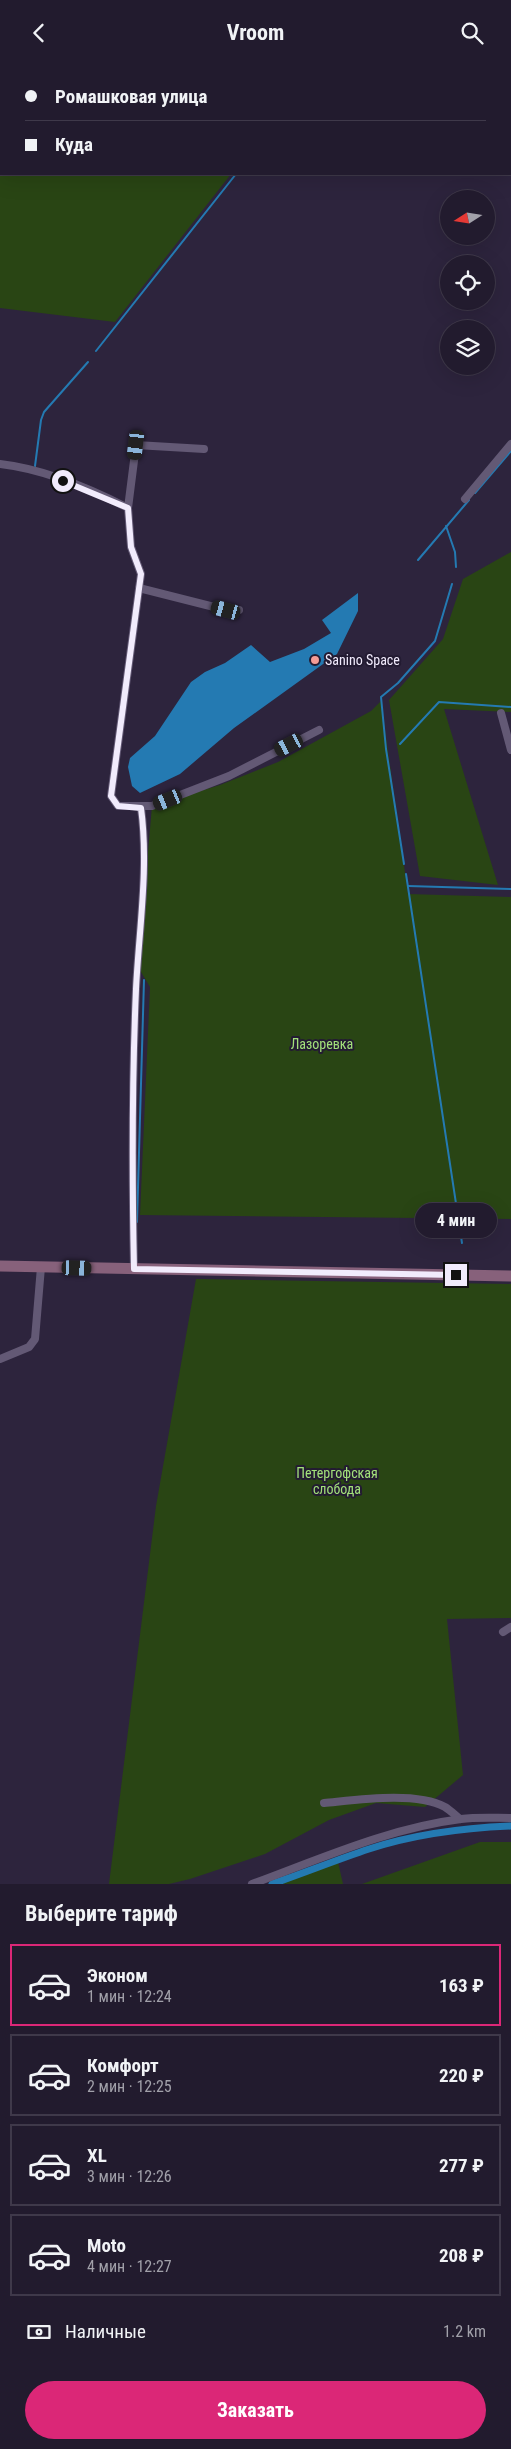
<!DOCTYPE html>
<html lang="ru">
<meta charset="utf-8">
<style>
body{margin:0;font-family:"Roboto Condensed",sans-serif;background:#2e283a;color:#f1f3f6;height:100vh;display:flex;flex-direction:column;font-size:19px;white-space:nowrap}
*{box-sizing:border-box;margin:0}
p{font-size:16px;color:#a2a1aa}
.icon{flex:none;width:28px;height:28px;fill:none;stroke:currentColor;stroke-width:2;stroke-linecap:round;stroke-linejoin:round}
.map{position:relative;height:1819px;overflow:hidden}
.details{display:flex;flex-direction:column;background:#221b2e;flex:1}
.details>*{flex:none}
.top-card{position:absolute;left:0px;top:0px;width:511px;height:110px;box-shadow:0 5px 20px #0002,0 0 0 1px #3f394a;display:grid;align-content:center;height:110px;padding:0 25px;background:#221b2e}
.needle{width:32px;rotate:258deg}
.controls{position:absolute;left:440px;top:125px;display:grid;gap:10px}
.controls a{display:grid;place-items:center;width:55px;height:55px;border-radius:50%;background:#221b2e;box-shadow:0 5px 20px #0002,0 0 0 1px #3f394a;font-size:25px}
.end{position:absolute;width:22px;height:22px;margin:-11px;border:6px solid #f1ebfc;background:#111;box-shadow:0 0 0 2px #111}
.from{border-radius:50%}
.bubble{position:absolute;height:35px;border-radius:18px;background:#221b2e;box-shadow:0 5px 20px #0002,0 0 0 1px #3f394a;font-size:16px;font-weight:700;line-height:35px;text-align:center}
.car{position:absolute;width:15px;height:30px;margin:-15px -8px;border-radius:6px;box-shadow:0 0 4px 1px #0007;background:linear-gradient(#222 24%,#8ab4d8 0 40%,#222 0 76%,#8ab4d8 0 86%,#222 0)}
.top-card b{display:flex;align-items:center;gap:18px;height:48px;font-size:19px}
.top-card b+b{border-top:1px solid #3f394a}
.top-card i{width:12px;height:12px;background:#f1f3f6}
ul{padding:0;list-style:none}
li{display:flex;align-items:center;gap:15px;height:82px;margin:0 10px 8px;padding:0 15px;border:2px solid #3f394a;border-radius:0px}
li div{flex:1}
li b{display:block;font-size:19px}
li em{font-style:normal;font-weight:700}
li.on{border-color:#db2777}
li>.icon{width:45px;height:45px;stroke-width:1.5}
h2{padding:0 25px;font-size:22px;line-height:60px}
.pay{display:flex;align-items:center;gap:12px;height:55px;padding:0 25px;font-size:19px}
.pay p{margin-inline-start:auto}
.button{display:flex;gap:10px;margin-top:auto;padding:10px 25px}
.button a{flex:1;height:58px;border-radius:30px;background:#db2777;color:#fff;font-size:20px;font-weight:700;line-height:58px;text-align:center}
header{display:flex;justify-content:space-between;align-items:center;height:65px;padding:0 25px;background:#221b2e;font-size:22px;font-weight:700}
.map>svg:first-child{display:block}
.green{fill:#294514}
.water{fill:#247ab2}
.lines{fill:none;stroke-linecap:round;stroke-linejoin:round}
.stream{stroke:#247ab2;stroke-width:2}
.canal{stroke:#247ab2;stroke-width:7}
.street{stroke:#635975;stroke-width:8}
.secondary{stroke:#87617b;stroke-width:11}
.route{stroke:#f1ebfc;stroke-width:6}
.poi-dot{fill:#f59c96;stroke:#231b32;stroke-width:2}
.labels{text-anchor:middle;stroke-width:4;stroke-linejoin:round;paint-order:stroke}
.poi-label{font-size:14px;fill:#f1ebfc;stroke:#231b32;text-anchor:start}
.park-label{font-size:14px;fill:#a2e07a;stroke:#231b32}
</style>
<header><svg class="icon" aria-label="back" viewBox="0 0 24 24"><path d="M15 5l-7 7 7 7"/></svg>Vroom<svg class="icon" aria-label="search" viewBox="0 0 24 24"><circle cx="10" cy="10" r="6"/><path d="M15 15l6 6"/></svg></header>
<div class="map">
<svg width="511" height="1819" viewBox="0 0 511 1819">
<rect width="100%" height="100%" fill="#2d243d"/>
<g class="green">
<polygon points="44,0 316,0 44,1"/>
<polygon points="0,59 1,109 231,109 115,257 0,243"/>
<polygon points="511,487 511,647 444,644 498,820 420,811 389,635 443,574 463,514"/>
<polygon points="381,636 408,829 511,832 511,1154 140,1150 150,922 138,902 152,741 220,720 278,697 371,646"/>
<polygon points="196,1214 511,1219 511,1553 447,1554 463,1710 425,1742 376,1738 329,1755 265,1789 190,1814 169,1819 109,1819 156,1441"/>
<polygon points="480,1777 511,1777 511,1819 362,1819"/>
<polygon points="338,1797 343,1819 277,1819"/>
</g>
<polygon class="water" points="358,528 358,546 337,589 234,663 180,709 140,728 132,721 128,702 130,693 155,671 191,617 205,607 225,598 251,580 270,597 304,584 331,568 322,555"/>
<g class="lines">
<g class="stream">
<polyline points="321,1 322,0"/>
<polyline points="96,286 236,109"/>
<polyline points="35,401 41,355 44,347 88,297"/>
<polyline points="475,428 511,386"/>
<polyline points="446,461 455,487 456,502"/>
<polyline points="418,495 469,435"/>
<polyline points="400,679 439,637 511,642"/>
<polyline points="404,799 386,684 381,632 398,618 435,576 452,519"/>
<polyline points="406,809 462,1178"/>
<polyline points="408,821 511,824"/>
<polyline points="137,1157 144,915"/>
</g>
<path class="canal" d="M272,1819C304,1808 336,1795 369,1784C415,1769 462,1763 511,1761"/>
<g class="street">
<path d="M0,399C44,404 89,423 128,443L131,482L141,509L111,731L118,741H152L229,711L319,665"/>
<polyline points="465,434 511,379"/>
<polyline points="128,443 136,380 204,384"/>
<polyline points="139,523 226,545 239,545"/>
<polyline points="501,648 511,685"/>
<path d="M134,1204C132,1111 132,1017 136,924C139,864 149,802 141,743"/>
<polyline points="0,1294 29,1282 35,1274 41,1202"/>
<polyline points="503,1567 511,1562"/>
<path d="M324,1738C356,1735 416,1726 445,1742C450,1745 455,1750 460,1754"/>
<path d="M252,1819C320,1794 389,1763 461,1754C477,1752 494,1753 511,1753"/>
</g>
<polyline class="secondary" points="0,1201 511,1211"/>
</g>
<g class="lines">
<path class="route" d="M63,416L128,443L131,482L141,509L111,731L118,741L141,743C149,802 139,864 136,924C132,1017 132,1111 134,1204L456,1210"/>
</g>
<circle class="poi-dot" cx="315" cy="595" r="5"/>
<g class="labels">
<g class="poi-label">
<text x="325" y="600">Sanino Space</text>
</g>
<g class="park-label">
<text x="322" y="984">Лазоревка</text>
<text x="337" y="1413">Петергофская<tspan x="337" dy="16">слобода</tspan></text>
</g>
</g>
</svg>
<div class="controls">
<a><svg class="needle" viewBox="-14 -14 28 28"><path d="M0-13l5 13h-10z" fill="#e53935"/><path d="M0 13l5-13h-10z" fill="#a2a1aa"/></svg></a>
<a><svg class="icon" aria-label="locate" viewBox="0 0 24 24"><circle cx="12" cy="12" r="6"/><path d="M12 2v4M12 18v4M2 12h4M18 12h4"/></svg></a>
<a><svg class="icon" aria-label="layers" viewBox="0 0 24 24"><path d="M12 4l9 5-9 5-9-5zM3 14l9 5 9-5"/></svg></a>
</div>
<i class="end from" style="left:63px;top:416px"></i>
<i class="end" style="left:456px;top:1210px"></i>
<div class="bubble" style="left:415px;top:1138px;width:82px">4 мин</div>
<i class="car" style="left:136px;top:380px;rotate:187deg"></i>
<i class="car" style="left:226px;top:545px;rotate:285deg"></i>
<i class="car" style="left:289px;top:680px;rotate:243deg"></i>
<i class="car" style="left:168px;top:735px;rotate:248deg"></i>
<i class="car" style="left:77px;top:1203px;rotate:92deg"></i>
<div class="top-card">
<b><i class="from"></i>Ромашковая улица</b>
<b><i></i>Куда</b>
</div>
</div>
<section class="details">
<h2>Выберите тариф</h2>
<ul>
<li class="on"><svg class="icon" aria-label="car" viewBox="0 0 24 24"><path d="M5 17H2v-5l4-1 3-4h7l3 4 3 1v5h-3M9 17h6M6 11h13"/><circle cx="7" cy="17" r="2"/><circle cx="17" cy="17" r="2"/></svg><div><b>Эконом</b><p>1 мин · 12:24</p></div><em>163 ₽</em></li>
<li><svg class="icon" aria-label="car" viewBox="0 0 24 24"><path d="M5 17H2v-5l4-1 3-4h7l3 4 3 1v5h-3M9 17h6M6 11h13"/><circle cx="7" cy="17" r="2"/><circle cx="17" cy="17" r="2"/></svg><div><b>Комфорт</b><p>2 мин · 12:25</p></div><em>220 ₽</em></li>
<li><svg class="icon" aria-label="car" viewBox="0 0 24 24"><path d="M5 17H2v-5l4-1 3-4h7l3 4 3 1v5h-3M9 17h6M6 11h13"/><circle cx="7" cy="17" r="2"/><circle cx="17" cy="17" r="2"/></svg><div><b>XL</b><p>3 мин · 12:26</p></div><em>277 ₽</em></li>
<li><svg class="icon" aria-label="car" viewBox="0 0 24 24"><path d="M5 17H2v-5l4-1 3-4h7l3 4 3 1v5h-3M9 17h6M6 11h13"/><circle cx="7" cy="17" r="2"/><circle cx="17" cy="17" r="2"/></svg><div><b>Moto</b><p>4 мин · 12:27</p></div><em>208 ₽</em></li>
</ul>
<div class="pay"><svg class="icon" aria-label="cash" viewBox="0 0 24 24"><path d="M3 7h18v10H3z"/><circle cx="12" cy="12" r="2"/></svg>Наличные<p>1.2 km</p></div>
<div class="button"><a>Заказать</a></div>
</section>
